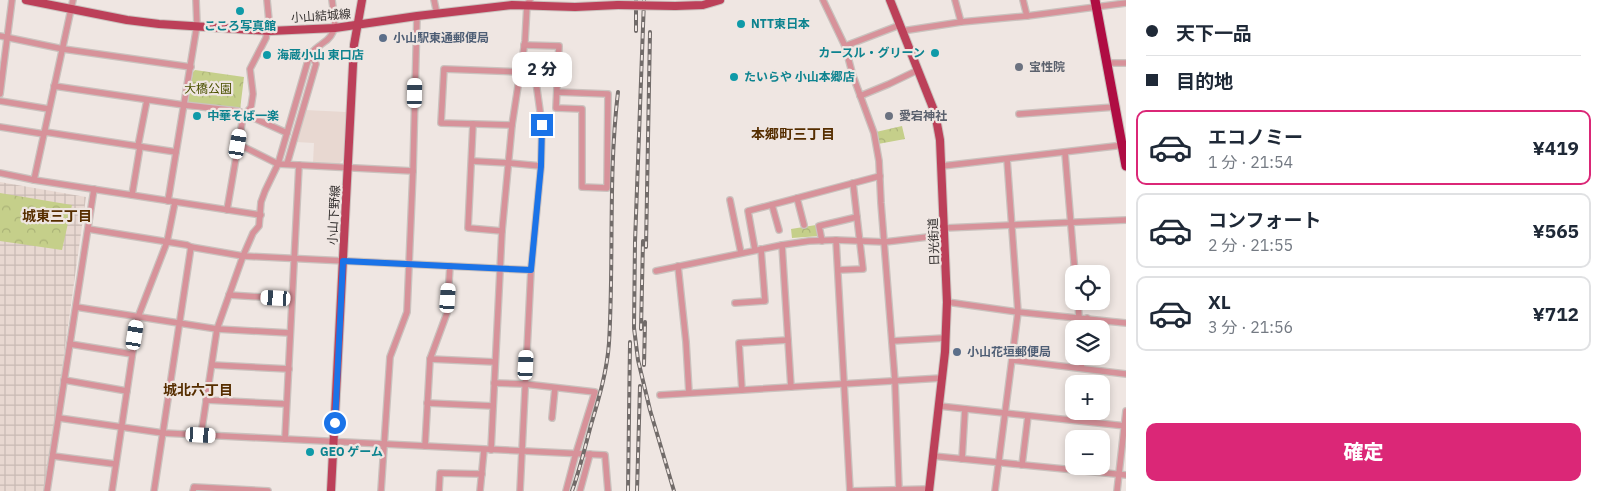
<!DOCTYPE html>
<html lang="ja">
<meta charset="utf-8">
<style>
body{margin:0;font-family:"IBM Plex Sans","Noto Sans JP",sans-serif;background:#f6f6f7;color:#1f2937;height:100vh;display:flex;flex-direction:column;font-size:19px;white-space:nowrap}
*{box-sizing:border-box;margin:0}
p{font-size:16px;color:#747a83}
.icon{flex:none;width:28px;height:28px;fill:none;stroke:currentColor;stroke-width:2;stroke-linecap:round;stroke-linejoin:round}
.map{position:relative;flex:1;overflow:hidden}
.drawer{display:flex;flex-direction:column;background:#fff;width:475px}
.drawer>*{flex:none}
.guide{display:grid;align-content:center;height:110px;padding:0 20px;background:#fff}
.tools{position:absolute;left:1065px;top:265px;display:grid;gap:10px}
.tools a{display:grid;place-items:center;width:45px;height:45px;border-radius:10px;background:#fff;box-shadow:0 2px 8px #0003;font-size:25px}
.end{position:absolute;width:22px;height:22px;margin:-11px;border:6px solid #1a73e8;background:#fff;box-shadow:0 0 0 2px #fff}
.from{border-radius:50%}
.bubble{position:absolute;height:35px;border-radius:10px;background:#fff;box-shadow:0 2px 8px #0003;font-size:16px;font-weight:800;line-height:35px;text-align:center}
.car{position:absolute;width:15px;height:30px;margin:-15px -8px;border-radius:6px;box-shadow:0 0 4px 1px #0007;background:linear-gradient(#fff 24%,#345 0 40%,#fff 0 76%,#345 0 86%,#fff 0)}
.guide b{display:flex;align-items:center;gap:18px;height:48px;font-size:19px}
.guide b+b{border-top:1px solid #e0e1e3}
.guide i{width:12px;height:12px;background:#1f2937}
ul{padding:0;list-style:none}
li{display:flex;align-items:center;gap:15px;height:75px;margin:0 10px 8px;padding:0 10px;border:2px solid #e0e1e3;border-radius:10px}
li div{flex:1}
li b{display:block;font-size:19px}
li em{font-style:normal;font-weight:800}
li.selected{border-color:#db2777}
li>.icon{width:45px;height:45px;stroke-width:1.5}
.action{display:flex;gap:10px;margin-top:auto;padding:10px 20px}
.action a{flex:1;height:58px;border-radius:10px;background:#db2777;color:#fff;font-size:20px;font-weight:800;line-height:58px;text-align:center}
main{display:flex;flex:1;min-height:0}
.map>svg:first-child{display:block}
.built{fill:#e8d8d1}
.industrial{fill:url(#industrial-grid)}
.park{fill:url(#park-crowns)}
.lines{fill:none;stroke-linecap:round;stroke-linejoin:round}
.minor-casing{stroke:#cac2be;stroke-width:8}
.major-casing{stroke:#cac2be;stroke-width:10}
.highway-casing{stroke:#cac2be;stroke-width:11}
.minor{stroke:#d7929a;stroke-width:5.5}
.major{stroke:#bc4059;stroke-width:8}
.highway{stroke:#af0d43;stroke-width:9}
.rail-casing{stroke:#716b69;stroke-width:4}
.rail{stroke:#efe6e2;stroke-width:2;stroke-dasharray:5.5;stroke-linecap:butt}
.major-bridge-casing{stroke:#cac2be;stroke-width:10;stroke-linecap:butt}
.major-bridge{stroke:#bc4059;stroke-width:8}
.route{stroke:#1a73e8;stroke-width:6}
.culture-dot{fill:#0f9aa8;stroke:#efe6e2;stroke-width:2}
.service-dot{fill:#5c6f8a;stroke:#efe6e2;stroke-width:2}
.worship-dot{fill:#6b7280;stroke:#efe6e2;stroke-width:2}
.labels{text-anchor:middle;stroke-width:4.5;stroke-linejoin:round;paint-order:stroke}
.street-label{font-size:12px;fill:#34302f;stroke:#efe6e2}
.culture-label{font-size:12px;font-weight:bold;fill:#0d838f;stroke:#efe6e2;text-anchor:start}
.service-label{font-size:12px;font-weight:bold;fill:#4e5e75;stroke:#efe6e2;text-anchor:start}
.worship-label{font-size:12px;font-weight:bold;fill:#5b616d;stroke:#efe6e2;text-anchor:start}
.park-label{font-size:12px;fill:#4b5100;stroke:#efe6e2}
.neighbourhood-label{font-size:14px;font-weight:bold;fill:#562e00;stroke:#efe6e2}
</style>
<main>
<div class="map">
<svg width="1126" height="491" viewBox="0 0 1126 491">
<defs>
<pattern id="industrial-grid" width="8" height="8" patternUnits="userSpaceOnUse" patternTransform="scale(1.25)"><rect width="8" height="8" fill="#e8d8d1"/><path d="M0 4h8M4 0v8" fill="none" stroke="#c8bab4"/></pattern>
<pattern id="park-crowns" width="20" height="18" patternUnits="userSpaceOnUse" patternTransform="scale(1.25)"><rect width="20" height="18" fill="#c5cf8a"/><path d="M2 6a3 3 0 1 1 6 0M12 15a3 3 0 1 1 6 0" fill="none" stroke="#aab277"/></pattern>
</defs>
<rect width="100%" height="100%" fill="#efe6e2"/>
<polygon class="built" points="305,110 346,112 343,160 339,164 313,163 314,143 296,142"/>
<polygon class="industrial" points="0,182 86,197 45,491 0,491"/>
<g class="park">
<polygon points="195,70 244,77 240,110 190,105 188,102 193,72"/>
<polygon points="902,126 905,139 878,144 876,132"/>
<polygon points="0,193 72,205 62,250 0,241"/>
<polygon points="816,225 819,236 792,238 791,229"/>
</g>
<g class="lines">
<g class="minor-casing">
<g id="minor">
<polyline points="267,0 270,31"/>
<polyline points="434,0 437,14"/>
<polyline points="823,0 845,46 853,76 874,133 879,161 881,203 895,381 899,490"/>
<polyline points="955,0 961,22"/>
<polyline points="1023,0 1027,16"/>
<polyline points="902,31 961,22 1027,16 1126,3"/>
<polyline points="0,36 63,49 191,67"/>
<polyline points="524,45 559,46 556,108 582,109 582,187 607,188 608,94 557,92"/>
<polyline points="845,46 900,25"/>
<polyline points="1107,63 1126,63"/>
<polyline points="54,86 184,105 238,111 287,133"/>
<polyline points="0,94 12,0"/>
<polyline points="860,96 889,84 918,70"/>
<polyline points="0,101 49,109"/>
<polyline points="1019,114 1115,107"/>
<polyline points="473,124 468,228 502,231"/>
<polyline points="512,125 441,123 444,69 520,72 535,75 542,125 541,166 531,270 520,491"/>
<polyline points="0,127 44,134"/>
<polyline points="45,132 176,152"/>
<polyline points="238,144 278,164 413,171"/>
<polyline points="138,146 147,100"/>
<polyline points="1065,153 1075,274"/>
<polyline points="472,161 509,163 541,166"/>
<polyline points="287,164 316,64 314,60 309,57"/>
<polyline points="942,166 1124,145"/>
<polyline points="0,173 34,180 261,215"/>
<polyline points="34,180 73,0"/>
<polyline points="132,195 140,147"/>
<polyline points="797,198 804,225"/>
<polyline points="730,200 741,253"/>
<polyline points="168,201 197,25 196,0"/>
<polyline points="772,205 779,230"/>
<polyline points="227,210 243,117 251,107 253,94 250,69 266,38 267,30"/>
<polyline points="945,228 1126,220"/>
<polyline points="88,229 187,245 191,247 243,256 531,270"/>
<polyline points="836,240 850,491"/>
<polyline points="822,241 819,226 857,217"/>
<polyline points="782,245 791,387"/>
<polyline points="755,250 748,211 880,176"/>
<polyline points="678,266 686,342 689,393"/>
<polyline points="838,270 863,269 853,183"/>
<polyline points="656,271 782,245 809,241 836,240 885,242 945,235"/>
<polyline points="229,295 292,299"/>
<polyline points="1078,301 1079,318"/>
<polyline points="947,302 1018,312 1126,323"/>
<polyline points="735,303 765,301 761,249"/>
<polyline points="76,307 217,329 290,333"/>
<polyline points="1086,329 1087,318"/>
<polyline points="892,341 945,338"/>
<polyline points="70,344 132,354"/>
<polyline points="430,359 495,362"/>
<polyline points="1012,360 1126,374"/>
<polyline points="212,365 289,369"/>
<polyline points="1081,368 1083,356"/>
<polyline points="64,380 127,391"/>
<polyline points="494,383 525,384 595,392 576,453 566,491"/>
<polyline points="742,390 739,343 788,340"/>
<polyline points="660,395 942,378"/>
<polyline points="206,400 286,404"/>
<polyline points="427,403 493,406"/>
<polyline points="939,406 1126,426"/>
<polyline points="59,418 163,433 605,455 608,491"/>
<polyline points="552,418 555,388"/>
<path d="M201,435L217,329L243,256L253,233L259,226L261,202L265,191L278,164L309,57C312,50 317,48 323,43C340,32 334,18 332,0"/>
<polyline points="285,439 299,165"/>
<polyline points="425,446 430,359 447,313 450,266"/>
<polyline points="491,450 502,231 512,125 525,41 527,5 530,0"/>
<polyline points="53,456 115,464"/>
<polyline points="933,456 1126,475"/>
<polyline points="962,459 965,409"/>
<polyline points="1022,465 1028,416"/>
<polyline points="47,491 94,189"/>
<polyline points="112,491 138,317 167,242 175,202"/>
<polyline points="154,491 191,247"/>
<polyline points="193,491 194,487 268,491"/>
<polyline points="381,491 390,357 407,312 413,171 417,16"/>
<polyline points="439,491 440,473 482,474"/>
<polyline points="480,491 484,450"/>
<polyline points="580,491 590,454"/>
<polyline points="850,491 929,489"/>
<polyline points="995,491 1018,312 1007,159"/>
<polyline points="1117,491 1126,411"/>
</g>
</g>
<g class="major-casing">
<g id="major">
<polyline points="26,0 127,20 159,24 270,31 335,28 417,16 512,5 575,7 618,5"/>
<polyline points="890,0 935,113 940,140 947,302 945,352 929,491"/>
<polyline points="675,6 703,5 720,0"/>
<polyline points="331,491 354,45 362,0"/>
</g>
</g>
<g class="highway-casing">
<polyline id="highway" points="1095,0 1126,166"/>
</g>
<use href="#minor" class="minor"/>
<use href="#major" class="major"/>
<use href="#highway" class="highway"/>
<g class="rail-casing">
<g id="rail">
<polyline points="644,0 635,242 634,328 638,360 650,410 674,491"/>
<polyline points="636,31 636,0"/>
<polyline points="646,247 650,32"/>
<polyline points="641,329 643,241"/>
<polyline points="644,365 645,322"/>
<path d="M572,491C580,469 585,447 591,425C599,398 607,371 609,343C614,260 608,176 618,92"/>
<polyline points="628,491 630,342"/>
<polyline points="637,491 640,386"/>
</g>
</g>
<use href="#rail" class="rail"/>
<g class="major-bridge-casing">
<polyline id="major-bridge" points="618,5 675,6"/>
</g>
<use href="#major-bridge" class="major-bridge"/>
</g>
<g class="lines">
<polyline class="route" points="335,423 343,261 531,270 541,166 542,125"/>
</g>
<g class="culture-dot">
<circle cx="240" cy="11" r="5"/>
<circle cx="741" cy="24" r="5"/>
<circle cx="935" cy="53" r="5"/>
<circle cx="267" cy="55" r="5"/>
<circle cx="734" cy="77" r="5"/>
<circle cx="197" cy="116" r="5"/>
<circle cx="310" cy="452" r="5"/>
</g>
<g class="service-dot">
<circle cx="383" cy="38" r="5"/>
<circle cx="957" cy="352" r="5"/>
</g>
<g class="worship-dot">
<circle cx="1019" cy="67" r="5"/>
<circle cx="889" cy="116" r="5"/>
</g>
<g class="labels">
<g class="street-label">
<text transform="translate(321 16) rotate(-4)" y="4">小山結城線</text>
<text transform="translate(334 215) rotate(-87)" y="4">小山下野線</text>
<text transform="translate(934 242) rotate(-92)" y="4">日光街道</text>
</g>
<g class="culture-label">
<text x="751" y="28">NTT東日本</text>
<text x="240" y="30" text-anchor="middle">こころ写真館</text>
<text x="925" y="57" text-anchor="end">カースル・グリーン</text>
<text x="277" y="59">海蔵小山 東口店</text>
<text x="744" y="81">たいらや 小山本郷店</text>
<text x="207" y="120">中華そば一楽</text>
<text x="320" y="456">GEO ゲーム</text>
</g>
<g class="service-label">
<text x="393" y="42">小山駅東通郵便局</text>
<text x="967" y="356">小山花垣郵便局</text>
</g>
<g class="worship-label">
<text x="1029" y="71">宝性院</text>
<text x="899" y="120">愛宕神社</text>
</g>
<g class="park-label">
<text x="208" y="93">大橋公園</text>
</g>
<g class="neighbourhood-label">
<text x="793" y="139">本郷町三丁目</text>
<text x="57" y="221">城東三丁目</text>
<text x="198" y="395">城北六丁目</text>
</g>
</g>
</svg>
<div class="tools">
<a><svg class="icon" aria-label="locate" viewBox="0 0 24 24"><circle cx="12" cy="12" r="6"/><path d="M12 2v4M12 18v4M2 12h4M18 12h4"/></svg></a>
<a><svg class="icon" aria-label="layers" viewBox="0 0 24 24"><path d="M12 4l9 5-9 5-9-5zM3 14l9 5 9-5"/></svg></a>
<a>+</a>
<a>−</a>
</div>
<i class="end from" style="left:335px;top:423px"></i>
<i class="end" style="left:542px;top:125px"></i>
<div class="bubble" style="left:512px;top:52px;width:60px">2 分</div>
<i class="car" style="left:415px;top:93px;rotate:1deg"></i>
<i class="car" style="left:238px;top:144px;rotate:10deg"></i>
<i class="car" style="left:276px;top:298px;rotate:273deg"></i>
<i class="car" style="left:448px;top:298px;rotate:4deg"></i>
<i class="car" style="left:135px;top:335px;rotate:9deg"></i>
<i class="car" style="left:526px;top:365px;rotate:3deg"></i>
<i class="car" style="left:201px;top:435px;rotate:93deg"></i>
</div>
<section class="drawer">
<div class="guide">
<b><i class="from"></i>天下一品</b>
<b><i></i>目的地</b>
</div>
<ul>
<li class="selected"><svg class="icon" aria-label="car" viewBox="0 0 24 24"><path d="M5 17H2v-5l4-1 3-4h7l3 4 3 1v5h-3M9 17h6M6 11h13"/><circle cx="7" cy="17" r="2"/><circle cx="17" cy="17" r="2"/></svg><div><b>エコノミー</b><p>1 分 · 21:54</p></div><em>¥419</em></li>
<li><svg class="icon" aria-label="car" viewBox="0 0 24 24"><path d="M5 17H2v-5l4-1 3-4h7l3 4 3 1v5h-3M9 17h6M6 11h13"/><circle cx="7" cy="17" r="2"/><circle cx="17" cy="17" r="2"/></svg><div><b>コンフォート</b><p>2 分 · 21:55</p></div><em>¥565</em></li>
<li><svg class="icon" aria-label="car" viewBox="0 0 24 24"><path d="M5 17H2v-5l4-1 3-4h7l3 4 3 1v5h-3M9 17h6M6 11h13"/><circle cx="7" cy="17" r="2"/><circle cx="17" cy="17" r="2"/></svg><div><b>XL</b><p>3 分 · 21:56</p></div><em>¥712</em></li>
</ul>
<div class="action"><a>確定</a></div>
</section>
</main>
